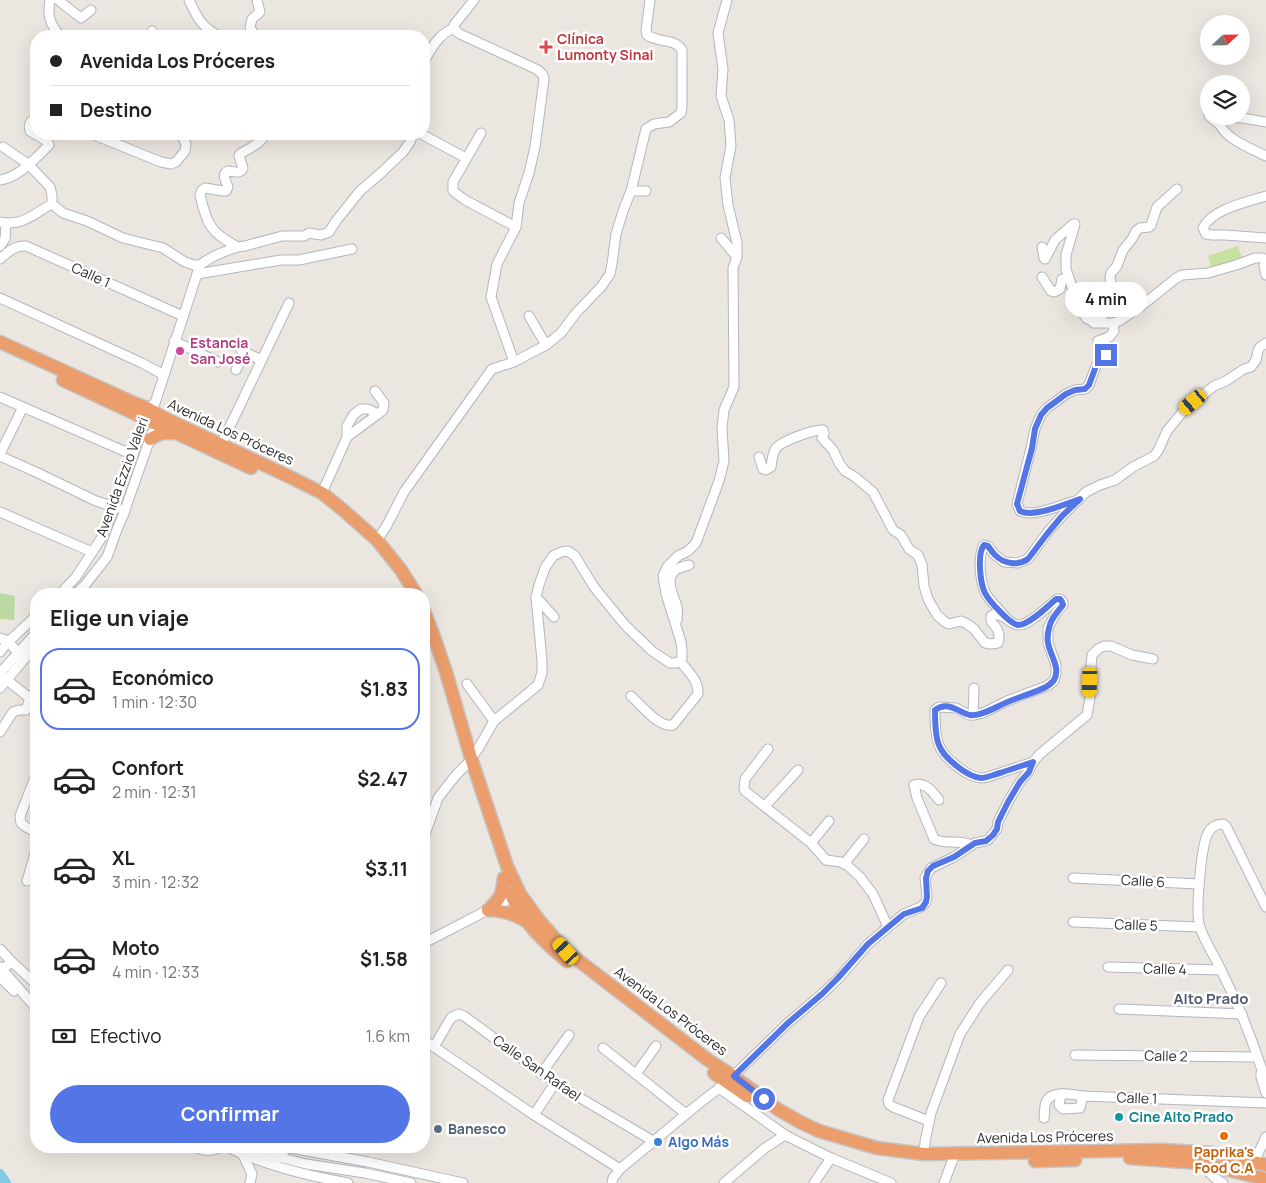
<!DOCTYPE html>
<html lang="es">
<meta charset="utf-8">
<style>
body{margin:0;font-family:Manrope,sans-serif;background:#f2f2f2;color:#222;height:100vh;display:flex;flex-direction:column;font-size:19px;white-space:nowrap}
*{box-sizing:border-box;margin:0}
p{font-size:16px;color:#767676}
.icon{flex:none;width:28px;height:28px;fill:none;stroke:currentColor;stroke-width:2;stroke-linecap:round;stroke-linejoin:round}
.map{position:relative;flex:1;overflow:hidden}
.side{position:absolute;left:30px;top:588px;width:400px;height:565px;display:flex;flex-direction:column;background:#fff;border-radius:20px;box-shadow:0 5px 20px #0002}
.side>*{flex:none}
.guide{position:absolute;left:30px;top:30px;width:400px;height:110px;border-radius:20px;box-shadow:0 5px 20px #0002;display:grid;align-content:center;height:110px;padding:0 20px;background:#fff}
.needle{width:32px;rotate:68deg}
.buttons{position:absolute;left:1200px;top:15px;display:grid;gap:10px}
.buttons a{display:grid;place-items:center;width:50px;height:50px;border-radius:50%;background:#fff;box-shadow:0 5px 20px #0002;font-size:25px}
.end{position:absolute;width:22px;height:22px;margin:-11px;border:6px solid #5475e5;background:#fff;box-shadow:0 0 0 2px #fff}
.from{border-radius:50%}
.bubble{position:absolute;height:35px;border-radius:18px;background:#fff;box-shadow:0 5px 20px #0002;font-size:16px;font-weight:700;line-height:35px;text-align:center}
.car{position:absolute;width:15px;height:30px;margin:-15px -8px;border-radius:6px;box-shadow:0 0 4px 1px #0007;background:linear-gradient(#f5c518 24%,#345 0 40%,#f5c518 0 76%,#345 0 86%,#f5c518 0)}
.guide b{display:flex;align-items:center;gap:18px;height:48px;font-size:19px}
.guide b+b{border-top:1px solid #e0e0e0}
.guide i{width:12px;height:12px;background:#222}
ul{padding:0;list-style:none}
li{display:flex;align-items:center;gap:15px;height:82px;margin:0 10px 8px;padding:0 10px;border:2px solid transparent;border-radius:20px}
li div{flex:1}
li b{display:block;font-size:19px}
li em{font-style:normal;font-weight:700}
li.current{border-color:#5475e5}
li>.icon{width:45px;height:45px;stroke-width:1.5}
h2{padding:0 20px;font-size:22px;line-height:60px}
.pay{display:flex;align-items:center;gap:12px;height:55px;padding:0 20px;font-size:19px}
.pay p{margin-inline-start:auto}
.primary-button{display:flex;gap:10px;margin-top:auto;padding:10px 20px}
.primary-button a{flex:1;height:58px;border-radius:30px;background:#5475e5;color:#fff;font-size:20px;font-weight:700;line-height:58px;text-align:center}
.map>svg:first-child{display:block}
.green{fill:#b9dba3}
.pitch{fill:#c9e1a0}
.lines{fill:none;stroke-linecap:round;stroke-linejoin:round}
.river{stroke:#80cbe1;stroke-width:10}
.minor-casing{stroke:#b3b6be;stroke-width:11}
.highway-casing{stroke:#c4c4c4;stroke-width:15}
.minor{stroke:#fff;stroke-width:9}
.highway{stroke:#eb9d6b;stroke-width:12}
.route{stroke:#5475e5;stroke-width:6}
.health-dot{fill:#e0444e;stroke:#fff;stroke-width:2}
.hotel-dot{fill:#d1479c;stroke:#fff;stroke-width:2}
.culture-dot{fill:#0f9aa8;stroke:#fff;stroke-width:2}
.service-dot{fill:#5c6f8a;stroke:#fff;stroke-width:2}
.food-dot{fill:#e8710a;stroke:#fff;stroke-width:2}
.shop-dot{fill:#3f7fe0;stroke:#fff;stroke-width:2}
.labels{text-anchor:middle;stroke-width:5;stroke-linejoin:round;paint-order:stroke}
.health-label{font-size:14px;font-weight:bold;fill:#be3a42;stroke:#fff;text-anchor:start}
.street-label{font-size:14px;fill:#2c2c2c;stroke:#fff}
.hotel-label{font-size:14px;font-weight:bold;fill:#b23c85;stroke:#fff;text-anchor:start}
.culture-label{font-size:14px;font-weight:bold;fill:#0d838f;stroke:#fff;text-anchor:start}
.service-label{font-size:14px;font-weight:bold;fill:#4e5e75;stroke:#fff;text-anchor:start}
.shop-label{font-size:14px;font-weight:bold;fill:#366cbe;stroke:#fff;text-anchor:start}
.food-label{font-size:14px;font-weight:bold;fill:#c56008;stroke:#fff}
.neighbourhood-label{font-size:15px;font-weight:bold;fill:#515a77;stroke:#fff}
</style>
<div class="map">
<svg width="1266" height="1183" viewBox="0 0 1266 1183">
<rect width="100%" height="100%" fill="#ece6e0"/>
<polygon class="green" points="0,593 15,596 14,620 0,619"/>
<polygon class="pitch" points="1238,246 1242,258 1211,268 1208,256"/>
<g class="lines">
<polyline class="river" points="0,1174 6,1183"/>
<g class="minor-casing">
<g id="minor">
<path d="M50,0C47,16 50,24 60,36"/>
<polyline points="58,0 81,18 91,10"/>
<path d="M189,0C197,17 201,27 219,36"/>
<path d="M474,0L454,25C454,30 456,31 460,34L538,70L543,75L544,79L535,147L529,173L519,203L516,227L497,264L491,297L514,362"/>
<polyline points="152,31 154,36"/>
<polyline points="255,36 250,27 252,19 260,12 257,0"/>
<path d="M424,62C431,48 439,34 454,28"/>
<polyline points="1209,116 1219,124"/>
<path d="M1266,122C1251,120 1237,115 1222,118L1219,121C1221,137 1252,149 1266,156"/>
<polyline points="481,133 453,182 453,191 465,200 516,227"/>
<polyline points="92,134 161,162 171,164 176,162 185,151 186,144 181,134"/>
<polyline points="423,135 466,158"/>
<polyline points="3,147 28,164 50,187 52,195 52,204"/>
<path d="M0,180C18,178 36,158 49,145L47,141L30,131C28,124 30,122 36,117"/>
<polyline points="631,191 646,191"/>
<path d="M1266,196C1247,202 1212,209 1203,228L1206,234L1212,235H1225L1266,238"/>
<path d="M0,222C22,227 33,214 52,204L63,213L87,221L123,238L163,248L185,262L194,265H200"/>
<polyline points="721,238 737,257"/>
<polyline points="0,246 5,239 6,223"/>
<polyline points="238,247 245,246 282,236 304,236 309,233 321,235 329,232 336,221 360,191 382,172 403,152 410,142 413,134"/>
<polyline points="1042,247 1044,258 1045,259 1055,240 1073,224 1075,224 1066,255 1066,269 1078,305 1083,313 1086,318 1096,323 1113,323 1119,321 1140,307 1175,279 1182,275 1208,273 1236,265 1255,258 1261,258 1266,259 1264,266 1266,275"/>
<path d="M0,259C8,252 15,245 26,246L183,316"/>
<polyline points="197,274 281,260 299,260 352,249"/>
<polyline points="1042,277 1051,291 1054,292 1060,289 1062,279 1064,279"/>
<polyline points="0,298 142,363 164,375"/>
<polyline points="529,316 546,345"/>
<polyline points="1094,323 1094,321 1110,310 1116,304 1117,296 1111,284 1110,277 1111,273 1117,266 1123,250 1132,239 1136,231 1140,228 1149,227 1151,225 1157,207 1177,189"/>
<polyline points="174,341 218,362"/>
<polyline points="241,350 261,360"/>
<polyline points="236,370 244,352"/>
<polyline points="0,397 133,455"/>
<polyline points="347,437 378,414"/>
<polyline points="221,445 289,303"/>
<polyline points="0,454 23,407"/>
<polyline points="0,456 38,473 96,501 118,508"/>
<path d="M759,457L763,469L766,470L771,467C772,461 772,454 776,448C782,441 814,429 823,430L824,433L822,438L833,450L839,463L845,471L855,477L873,492L893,530L901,535L909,549L918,555L922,565L924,586L928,599L937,615L945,622L949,624L961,621L967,624L974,629L985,643L991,644L998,643C1001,633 997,628 991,621V616L995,614L1004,617"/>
<polyline points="322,493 347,437 347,426 354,414 361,409 368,409 378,414 383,410 384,403 375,391"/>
<path d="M1078,500C1063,504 1034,518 1020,511L1017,504L1031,448L1035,429L1041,415L1047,408L1066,394L1075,390L1085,389L1089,385L1096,366L1102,358L1110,352L1109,348H1101L1098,344V341L1109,337L1114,331L1113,323"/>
<polyline points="0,512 92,552"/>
<path d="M377,540L386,527L404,492L492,369L514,362L546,345L561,333L576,313L601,287L610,274L612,264L616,234L623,211L631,191L646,129L654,124L669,122L681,113L682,106V50C675,38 658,43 647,35L646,30L650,0"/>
<path d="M60,594L76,577L102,537L115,506L133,455L147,408L155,403L200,265C212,256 224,251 238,247C210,233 207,224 200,195L202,190L205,188L223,191H226L228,187C226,181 221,174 228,171C234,171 240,175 243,168L239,156L240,154C250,148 260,144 266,134"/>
<polyline points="76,594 85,585 107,557 118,527 125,511 127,504 152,433"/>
<polyline points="536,597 554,617"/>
<path d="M677,620C678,615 678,612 677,607C674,595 663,578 677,569C681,567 686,566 689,565"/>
<polyline points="0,638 6,640 18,652"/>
<polyline points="0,652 8,642 36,616"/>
<polyline points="0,673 36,633"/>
<polyline points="2,676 36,703"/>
<polyline points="467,684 494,721"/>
<polyline points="0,688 26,657 36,640"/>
<path d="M631,696C641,705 659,728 673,725L698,694C699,680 688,672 680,661"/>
<polyline points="973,715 974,688"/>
<polyline points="0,732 13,712 19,710 26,710 30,698 36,690"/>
<polyline points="768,749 745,779 744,788 745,791 811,843 826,860 841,862 847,865 860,877 873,894 888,927"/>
<polyline points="471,758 478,749 494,721 538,685 542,673 542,661 536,597 539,585 545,568 553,556 561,552 568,551 575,556 594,587 625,625 652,651 670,663 676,663 680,661 682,658 682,651 681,642 666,594 663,576 667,567 678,556 688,551 696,543 719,481 724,461 722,428 724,410 734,387 733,268 737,257 737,243 728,205 725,178 731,146 729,120 721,96 723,69 718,33 727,0"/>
<path d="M1033,762C1022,766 1011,769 1000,773C993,775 987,778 981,778C967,777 943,757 939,745C935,736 935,720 935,710L939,707L956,708L969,715H973L983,713L1007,701L1047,686L1054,681L1056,674V665L1048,643V628L1056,613L1063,605V602L1060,599H1057C1048,606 1029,626 1018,625C1010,624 1004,616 1000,611C995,605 988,599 985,592C980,579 978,560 983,546L984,545L988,546L994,554L1004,562L1018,563L1028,559L1047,533L1062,516L1086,492L1100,485L1115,480L1133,467L1154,456L1158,451L1167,431L1185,409L1214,386L1226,381L1244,369L1251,367L1256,360L1258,351L1260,347L1266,343"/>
<polyline points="36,775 20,816 21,823 26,827 36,832"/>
<path d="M939,800C933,792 925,781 914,785L917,798L934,839C944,845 959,839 972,845"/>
<polyline points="765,806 798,770"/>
<polyline points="424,837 438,798 456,775 468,763"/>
<polyline points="811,843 829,821"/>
<polyline points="844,864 864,839"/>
<polyline points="1073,878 1199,884"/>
<polyline points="27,881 36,850"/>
<path d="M1266,907L1226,826L1223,824C1217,824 1211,827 1208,833C1201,846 1195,914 1200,927C1204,941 1216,958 1222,972C1238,1004 1251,1036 1262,1070L1266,1078"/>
<polyline points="1073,922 1199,927"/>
<polyline points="424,943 517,895"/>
<polyline points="0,949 12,962"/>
<polyline points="0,967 36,1008"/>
<polyline points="1108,967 1221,970"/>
<polyline points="2,969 12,962 36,984"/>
<polyline points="0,977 14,991"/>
<polyline points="1119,1009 1242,1014"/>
<polyline points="424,1040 534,1115 620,1169"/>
<polyline points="434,1047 449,1021 452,1017 459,1014 464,1016 555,1083 653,1141"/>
<polyline points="603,1048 686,1114"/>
<polyline points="1075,1055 1257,1057"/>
<polyline points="1261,1073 1261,1077 1266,1093"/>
<polyline points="541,1074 569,1035"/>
<polyline points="636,1074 656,1046"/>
<polyline points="719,1088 785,1135 831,1158 891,1183"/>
<polyline points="1061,1094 1059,1105 1063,1109 1080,1108 1083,1096 1266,1103"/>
<polyline points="534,1115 555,1083"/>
<path d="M1044,1118C1045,1113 1044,1106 1046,1102C1052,1089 1072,1095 1083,1096"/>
<polyline points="929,1121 893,1107 889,1104 888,1100 919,1017 941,983"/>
<path d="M193,1146C204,1152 212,1152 223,1146"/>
<path d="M225,1146C264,1165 305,1175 348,1183"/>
<polyline points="247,1146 258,1152 306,1164 365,1173 411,1183"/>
<polyline points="924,1154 925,1142 931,1113 960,1034 980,1003 1008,970"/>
<polyline points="243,1155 252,1174 250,1183"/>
<polyline points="282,1157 285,1147 368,1162 463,1183"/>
<polyline points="1254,1162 1266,1137"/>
<polyline points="1200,1164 1215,1178 1223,1183"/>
<polyline points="612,1183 613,1178 620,1169 696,1106 727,1082 788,1023 822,994 838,979 868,944 904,914 921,907 926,902 927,897 925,878 931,868 954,857 975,843 985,841 988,840 997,829 998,822 1008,802 1020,782 1029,771 1033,762 1040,754 1087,715 1090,698 1091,667 1092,655 1098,649 1104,646 1111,646 1132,655 1153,659"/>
<polyline points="724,1183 765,1148 785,1135"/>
<polyline points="814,1183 831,1158"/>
<polyline points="944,1183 953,1159"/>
</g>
</g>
<g class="highway-casing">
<g id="highway">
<polyline points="0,342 134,403 147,408 164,418 288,476 322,493 343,510 377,540 401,570 416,594"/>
<polyline points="63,380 251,468"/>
<polyline points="150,439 162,433 173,433"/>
<polyline points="424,611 433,634 446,672 471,758 507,866 520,894 538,919 566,951 708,1060 733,1076 779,1110 800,1122 819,1131 877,1148 924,1154 1162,1150 1213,1153 1266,1165"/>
<path d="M511,894C521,920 546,944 567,961"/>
<path d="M488,910C502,910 513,913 526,921"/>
<path d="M488,910C501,898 502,895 504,878"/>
<polyline points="714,1073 747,1096"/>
<polyline points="1130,1158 1199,1163 1266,1179"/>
<polyline points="1035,1161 1075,1160"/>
</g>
</g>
<use href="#minor" class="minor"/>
<use href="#highway" class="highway"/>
</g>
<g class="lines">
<path class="route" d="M764,1099L734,1076L788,1023L822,994L838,978L868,944L899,918L904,914L922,908L926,902L927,897L926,878L928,871L933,866L954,857L975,843L986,841L993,835L997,829L998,822L1008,802L1020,782L1029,772L1033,762C1022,766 1011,769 1000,773C993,775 987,778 981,778C967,777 943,757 939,745C935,736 935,720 935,710C949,700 959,713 970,715C981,717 999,705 1010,701C1022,696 1034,693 1046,687C1049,685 1052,683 1054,680C1061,668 1050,655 1048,643C1047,638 1048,632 1049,628C1051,618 1057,613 1063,605L1062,602L1060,599H1056C1048,606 1029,625 1018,625C1010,624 989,601 985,593C980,583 977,553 984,545L988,546C990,549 992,552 995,555C1004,564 1018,566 1028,559L1047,534L1062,516L1080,499C1065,504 1034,518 1020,511L1017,504L1032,448L1035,429L1041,415L1047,408L1066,394L1075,390L1085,389L1089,385L1096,366L1106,355"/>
</g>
<path class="health-dot" d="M543.5 39.5h5v5h5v5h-5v5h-5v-5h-5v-5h5z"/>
<circle class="hotel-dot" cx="180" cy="351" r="5"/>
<circle class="culture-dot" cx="1119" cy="1117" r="5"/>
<circle class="service-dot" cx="438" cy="1129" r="5"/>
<circle class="food-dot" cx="1224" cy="1136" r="5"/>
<circle class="shop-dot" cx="658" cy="1142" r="5"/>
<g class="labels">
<g class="health-label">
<text x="557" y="44">Clínica<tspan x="557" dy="16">Lumonty Sinai</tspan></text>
</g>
<g class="street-label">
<text transform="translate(91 275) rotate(24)" y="5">Calle 1</text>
<text transform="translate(231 432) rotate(25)" y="5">Avenida Los Próceres</text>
<text transform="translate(122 477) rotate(-70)" y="5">Avenida Ezzio Valeri</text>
<text transform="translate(1143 881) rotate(3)" y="5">Calle 6</text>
<text transform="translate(1136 925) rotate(2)" y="5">Calle 5</text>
<text transform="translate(1165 969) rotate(2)" y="5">Calle 4</text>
<text transform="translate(671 1011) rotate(37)" y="5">Avenida Los Próceres</text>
<text transform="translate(1166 1056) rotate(1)" y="5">Calle 2</text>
<text transform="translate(537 1068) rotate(35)" y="5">Calle San Rafael</text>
<text transform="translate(1137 1098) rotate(2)" y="5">Calle 1</text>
<text transform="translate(1045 1137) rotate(-1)" y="5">Avenida Los Próceres</text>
</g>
<g class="hotel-label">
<text x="190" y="348">Estancia<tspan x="190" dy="16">San José</tspan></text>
</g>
<g class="culture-label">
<text x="1129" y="1122">Cine Alto Prado</text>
</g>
<g class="service-label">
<text x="448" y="1134">Banesco</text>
</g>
<g class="shop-label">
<text x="668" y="1147">Algo Más</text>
</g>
<g class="food-label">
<text x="1224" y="1157">Paprika's<tspan x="1224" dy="16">Food C.A</tspan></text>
</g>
<g class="neighbourhood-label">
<text x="1211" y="1004">Alto Prado</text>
</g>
</g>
</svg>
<div class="buttons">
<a><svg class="needle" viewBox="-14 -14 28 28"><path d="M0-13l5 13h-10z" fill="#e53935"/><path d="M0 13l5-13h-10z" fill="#767676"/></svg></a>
<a><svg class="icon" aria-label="layers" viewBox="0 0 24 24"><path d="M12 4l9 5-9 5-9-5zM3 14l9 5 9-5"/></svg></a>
</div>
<i class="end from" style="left:764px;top:1099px"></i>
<i class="end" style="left:1106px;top:355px"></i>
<div class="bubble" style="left:1065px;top:282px;width:82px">4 min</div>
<i class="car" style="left:1193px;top:402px;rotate:230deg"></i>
<i class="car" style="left:1090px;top:682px;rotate:182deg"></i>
<i class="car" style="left:566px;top:951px;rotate:318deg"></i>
<div class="guide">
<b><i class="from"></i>Avenida Los Próceres</b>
<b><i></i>Destino</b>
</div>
<section class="side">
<h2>Elige un viaje</h2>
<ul>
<li class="current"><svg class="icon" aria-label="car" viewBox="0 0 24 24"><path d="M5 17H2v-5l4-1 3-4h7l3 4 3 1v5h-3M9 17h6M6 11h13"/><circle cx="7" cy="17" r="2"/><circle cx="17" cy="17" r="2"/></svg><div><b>Económico</b><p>1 min · 12:30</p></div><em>$1.83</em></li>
<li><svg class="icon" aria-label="car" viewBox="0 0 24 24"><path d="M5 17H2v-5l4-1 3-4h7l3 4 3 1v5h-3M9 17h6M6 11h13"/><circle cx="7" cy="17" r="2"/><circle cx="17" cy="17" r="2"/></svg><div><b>Confort</b><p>2 min · 12:31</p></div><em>$2.47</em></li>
<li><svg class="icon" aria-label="car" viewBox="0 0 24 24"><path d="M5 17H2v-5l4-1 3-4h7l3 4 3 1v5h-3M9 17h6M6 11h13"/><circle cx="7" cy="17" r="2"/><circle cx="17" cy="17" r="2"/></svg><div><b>XL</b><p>3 min · 12:32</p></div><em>$3.11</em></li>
<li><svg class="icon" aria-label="car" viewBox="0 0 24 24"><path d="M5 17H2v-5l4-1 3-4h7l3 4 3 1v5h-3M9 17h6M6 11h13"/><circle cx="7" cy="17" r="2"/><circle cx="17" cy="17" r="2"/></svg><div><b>Moto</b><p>4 min · 12:33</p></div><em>$1.58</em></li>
</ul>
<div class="pay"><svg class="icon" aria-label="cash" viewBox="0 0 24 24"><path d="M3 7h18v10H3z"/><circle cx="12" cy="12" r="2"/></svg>Efectivo<p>1.6 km</p></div>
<div class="primary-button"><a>Confirmar</a></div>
</section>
</div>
